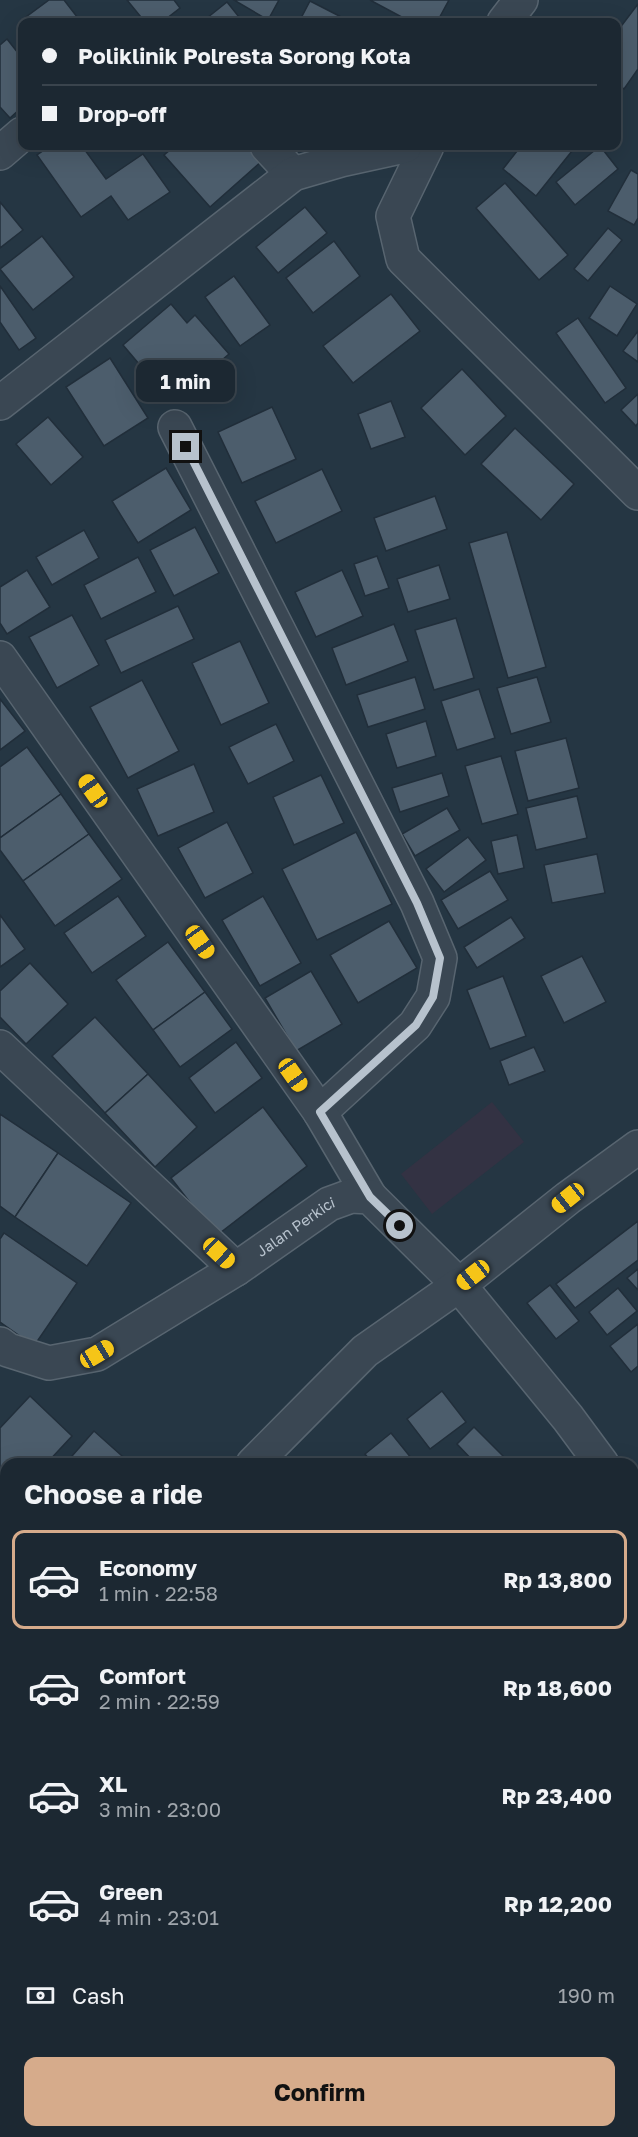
<!DOCTYPE html>
<meta charset="utf-8">
<style>
body{margin:0;font-family:"Golos Text",sans-serif;background:#25303a;color:#f1f3f6;height:100vh;display:flex;flex-direction:column;font-size:22px;white-space:nowrap}
*{box-sizing:border-box;margin:0}
p{font-size:20px;color:#a0a6ac}
.icon{flex:none;width:33px;height:33px;fill:none;stroke:currentColor;stroke-width:2;stroke-linecap:round;stroke-linejoin:round}
.map{position:relative;flex:1;overflow:hidden}
.sheet{position:absolute;left:0px;top:1458px;width:639px;height:680px;display:flex;flex-direction:column;background:#1c2832;border-radius:18px 18px 0 0;box-shadow:0 6px 24px #0002,0 0 0 2px #3a444d}
.sheet>*{flex:none}
.banner{position:absolute;left:18px;top:18px;width:603px;height:132px;border-radius:12px;box-shadow:0 6px 24px #0002,0 0 0 2px #3a444d;display:grid;align-content:center;height:132px;padding:0 24px;background:#1c2832}
.end{position:absolute;width:27px;height:27px;margin:-14px;border:8px solid #b7c2cd;background:#111;box-shadow:0 0 0 3px #111}
.from{border-radius:50%}
.bubble{position:absolute;height:42px;border-radius:12px;background:#1c2832;box-shadow:0 6px 24px #0002,0 0 0 2px #3a444d;font-size:20px;font-weight:700;line-height:42px;text-align:center}
.car{position:absolute;width:18px;height:36px;margin:-18px -9px;border-radius:8px;box-shadow:0 0 4px 2px #0007;background:linear-gradient(#f5c518 24%,#345 0 40%,#f5c518 0 76%,#345 0 86%,#f5c518 0)}
.banner b{display:flex;align-items:center;gap:21px;height:57px;font-size:22px}
.banner b+b{border-top:2px solid #3a444d}
.banner i{width:15px;height:15px;background:#f1f3f6}
ul{padding:0;list-style:none}
li{display:flex;align-items:center;gap:18px;height:99px;margin:0 12px 9px;padding:0 12px;border:3px solid transparent;border-radius:12px}
li div{flex:1}
li b{display:block;font-size:22px}
li em{font-style:normal;font-weight:700}
li.current{border-color:#d6ab8b}
li>.icon{width:54px;height:54px;stroke-width:1.5}
h2{padding:0 24px;font-size:27px;line-height:72px}
.pay{display:flex;align-items:center;gap:15px;height:66px;padding:0 24px;font-size:22px}
.pay p{margin-inline-start:auto}
.action{display:flex;gap:12px;margin-top:auto;padding:12px 24px}
.action a{flex:1;height:69px;border-radius:12px;background:#d6ab8b;color:#111;font-size:24px;font-weight:700;line-height:69px;text-align:center}
.map>svg:first-child{display:block}
.medical{fill:#333243}
.lines{fill:none;stroke-linecap:round;stroke-linejoin:round}
.river{stroke:#38536b;stroke-width:57}
.building{fill:#4c5d6c;stroke:#212e3a;stroke-width:1.5}
.minor-casing{stroke:#586570;stroke-width:36}
.minor{stroke:#3a4753;stroke-width:33}
.route{stroke:#b7c2cd;stroke-width:8}
.labels{text-anchor:middle;stroke-width:6;stroke-linejoin:round;paint-order:stroke}
.street-label{font-size:15px;fill:#b7c2cd;stroke:#1f2c38}
</style>
<div class="map">
<svg width="638" height="2137" viewBox="0 0 638 2137">
<rect width="100%" height="100%" fill="#253643"/>
<polygon class="medical" points="492,1102 524,1142 432,1214 401,1174"/>
<g class="lines">
<g class="river">
<polyline points="633,1741 638,1742"/>
<polyline points="218,2137 218,2132"/>
</g>
</g>
<g class="building">
<polygon points="49,0 64,0 81,22 30,22 26,17"/>
<polygon points="127,0 174,0 180,8 162,22 145,22"/>
<polygon points="234,0 279,0 268,20"/>
<polygon points="370,0 449,0 437,22 411,22"/>
<polygon points="310,1 351,22 299,22"/>
<polygon points="227,2 243,22 202,22"/>
<polygon points="638,4 638,69 624,89 616,84 616,33"/>
<polygon points="7,39 22,58 22,107 10,118 0,107 0,45"/>
<polygon points="50,146 82,146 106,179 143,154 170,192 128,220 111,196 81,217 37,155"/>
<polygon points="175,146 250,146 263,160 210,207 164,155"/>
<polygon points="521,146 576,146 536,196 503,169"/>
<polygon points="600,146 618,169 575,205 556,182"/>
<polygon points="631,170 638,174 638,218 634,225 608,211"/>
<polygon points="505,183 568,255 539,280 476,208"/>
<polygon points="0,202 23,230 0,248"/>
<polygon points="305,207 327,233 278,273 256,247"/>
<polygon points="608,228 622,240 588,281 574,269"/>
<polygon points="42,236 74,277 33,310 0,269"/>
<polygon points="334,241 360,276 313,313 286,278"/>
<polygon points="234,276 270,325 240,346 205,297"/>
<polygon points="0,286 36,338 19,350 0,322"/>
<polygon points="610,286 637,304 617,336 589,318"/>
<polygon points="391,294 420,331 353,383 323,346"/>
<polygon points="171,304 187,323 195,315 229,354 196,382 190,376 167,397 123,345"/>
<polygon points="578,318 626,388 605,403 556,333"/>
<polygon points="638,331 638,362 623,351"/>
<polygon points="110,358 148,418 104,446 66,387"/>
<polygon points="462,369 506,416 465,455 421,408"/>
<polygon points="638,394 638,423 636,426 621,410"/>
<polygon points="391,401 405,437 371,449 358,414"/>
<polygon points="272,407 296,459 242,483 218,432"/>
<polygon points="48,417 83,457 51,485 16,444"/>
<polygon points="515,428 574,484 541,520 481,464"/>
<polygon points="166,468 191,510 138,543 112,501"/>
<polygon points="322,469 342,511 276,543 255,501"/>
<polygon points="435,496 447,529 386,551 374,518"/>
<polygon points="195,527 219,573 174,596 150,550"/>
<polygon points="84,530 99,558 52,585 36,557"/>
<polygon points="507,532 546,667 508,678 469,543"/>
<polygon points="377,556 389,588 365,596 354,564"/>
<polygon points="138,557 156,592 101,619 84,585"/>
<polygon points="439,565 450,599 408,612 397,579"/>
<polygon points="27,570 50,607 7,634 0,623 0,587"/>
<polygon points="342,570 363,616 316,637 295,592"/>
<polygon points="178,606 194,639 121,673 105,640"/>
<polygon points="72,615 99,665 57,688 29,637"/>
<polygon points="456,618 474,678 434,690 415,630"/>
<polygon points="394,624 408,661 346,685 332,648"/>
<polygon points="240,641 269,703 221,725 192,663"/>
<polygon points="415,677 425,709 368,727 357,695"/>
<polygon points="537,677 551,722 511,734 497,688"/>
<polygon points="142,680 179,751 128,778 90,707"/>
<polygon points="479,689 495,738 457,750 441,701"/>
<polygon points="0,699 25,731 0,750"/>
<polygon points="426,721 436,756 397,768 386,734"/>
<polygon points="276,724 294,761 248,784 229,747"/>
<polygon points="566,738 579,788 528,801 515,751"/>
<polygon points="27,747 61,794 0,838 0,767"/>
<polygon points="501,756 518,814 482,824 465,766"/>
<polygon points="194,764 214,812 158,836 137,789"/>
<polygon points="442,773 449,796 400,812 392,788"/>
<polygon points="321,775 344,823 294,845 273,797"/>
<polygon points="61,794 89,834 23,881 0,850 0,838"/>
<polygon points="577,796 587,838 536,850 526,808"/>
<polygon points="447,808 460,830 415,856 402,834"/>
<polygon points="227,822 253,873 205,898 178,848"/>
<polygon points="356,832 392,904 317,940 282,869"/>
<polygon points="89,834 122,879 55,926 23,881"/>
<polygon points="517,835 524,868 498,874 491,841"/>
<polygon points="468,837 486,860 444,892 426,869"/>
<polygon points="597,854 605,893 552,903 544,865"/>
<polygon points="490,871 508,900 458,929 441,900"/>
<polygon points="118,896 146,936 92,973 64,933"/>
<polygon points="263,896 301,963 260,986 222,920"/>
<polygon points="0,915 25,949 0,967"/>
<polygon points="511,917 525,938 477,968 464,947"/>
<polygon points="389,921 417,968 358,1003 330,955"/>
<polygon points="168,942 205,992 153,1030 116,980"/>
<polygon points="582,956 606,1002 564,1023 541,976"/>
<polygon points="30,963 68,1004 26,1044 0,1017 0,991"/>
<polygon points="311,971 342,1024 296,1051 265,998"/>
<polygon points="503,976 526,1036 490,1049 467,990"/>
<polygon points="205,992 232,1029 180,1067 153,1030"/>
<polygon points="95,1017 148,1074 105,1113 52,1056"/>
<polygon points="236,1042 262,1078 215,1113 189,1078"/>
<polygon points="534,1047 545,1071 509,1085 500,1061"/>
<polygon points="148,1074 197,1127 155,1167 105,1113"/>
<polygon points="263,1107 307,1166 216,1236 171,1178"/>
<polygon points="0,1114 58,1153 15,1217 0,1206"/>
<polygon points="58,1153 131,1203 87,1266 15,1217"/>
<polygon points="638,1221 638,1260 575,1308 556,1284"/>
<polygon points="4,1233 77,1283 34,1346 0,1322 0,1239"/>
<polygon points="638,1269 638,1290 627,1278"/>
<polygon points="550,1285 579,1321 556,1339 527,1303"/>
<polygon points="618,1288 637,1311 607,1335 589,1312"/>
<polygon points="638,1324 638,1366 631,1372 610,1346"/>
<polygon points="442,1391 466,1422 430,1449 407,1419"/>
<polygon points="30,1396 72,1436 46,1464 6,1464 6,1495 0,1489 0,1428"/>
<polygon points="474,1427 510,1463 509,1464 476,1464 457,1444"/>
<polygon points="94,1431 131,1464 65,1464"/>
<polygon points="391,1433 416,1464 373,1464 365,1454"/>
<polygon points="0,1620 6,1623 6,1662 0,1659"/>
<polygon points="0,1704 6,1705 6,1864 0,1898"/>
<polygon points="633,1981 638,1982 638,2087 634,2107"/>
</g>
<g class="lines">
<g class="minor-casing">
<g id="minor">
<polyline points="504,22 521,0"/>
<polyline points="267,146 293,174"/>
<polyline points="427,146 393,216 403,259 638,493"/>
<polyline points="0,153 22,134"/>
<polyline points="0,403 293,174 341,160 405,146"/>
<polyline points="175,427 417,903 440,958 433,997 415,1025 320,1112"/>
<polyline points="0,658 320,1112 370,1197"/>
<polyline points="0,1047 236,1269"/>
<path id="s1" d="M0,1344L8,1350L49,1363L97,1354L236,1269L329,1204L351,1196L370,1197L459,1285L568,1198L638,1147"/>
<polyline points="253,1464 365,1351 459,1285 568,1418 602,1464"/>
<polyline points="633,1502 638,1508"/>
<polyline points="0,1673 6,1674"/>
<polyline points="633,1947 638,1948"/>
<polyline points="0,2066 6,2035"/>
<polyline points="633,2117 638,2111"/>
<polyline points="601,2137 613,2132"/>
</g>
</g>
<use href="#minor" class="minor"/>
</g>
<g class="lines">
<polyline class="route" points="186,447 417,903 440,958 433,997 416,1025 320,1112 370,1197 400,1226"/>
</g>
<g class="labels">
<g class="street-label">
<text dy="5" stroke="none"><textPath href="#s1" startOffset="338">Jalan Perkici</textPath></text>
</g>
</g>
</svg>
<i class="end from" style="left:400px;top:1226px"></i>
<i class="end" style="left:186px;top:447px"></i>
<div class="bubble" style="left:136px;top:360px;width:99px">1 min</div>
<i class="car" style="left:93px;top:791px;rotate:325deg"></i>
<i class="car" style="left:200px;top:942px;rotate:145deg"></i>
<i class="car" style="left:293px;top:1075px;rotate:145deg"></i>
<i class="car" style="left:568px;top:1198px;rotate:231deg"></i>
<i class="car" style="left:219px;top:1253px;rotate:133deg"></i>
<i class="car" style="left:473px;top:1275px;rotate:232deg"></i>
<i class="car" style="left:97px;top:1354px;rotate:59deg"></i>
<div class="banner">
<b><i class="from"></i>Poliklinik Polresta Sorong Kota</b>
<b><i></i>Drop-off</b>
</div>
<section class="sheet">
<h2>Choose a ride</h2>
<ul>
<li class="current"><svg class="icon" aria-label="car" viewBox="0 0 24 24"><path d="M5 17H2v-5l4-1 3-4h7l3 4 3 1v5h-3M9 17h6M6 11h13"/><circle cx="7" cy="17" r="2"/><circle cx="17" cy="17" r="2"/></svg><div><b>Economy</b><p>1 min · 22:58</p></div><em>Rp 13,800</em></li>
<li><svg class="icon" aria-label="car" viewBox="0 0 24 24"><path d="M5 17H2v-5l4-1 3-4h7l3 4 3 1v5h-3M9 17h6M6 11h13"/><circle cx="7" cy="17" r="2"/><circle cx="17" cy="17" r="2"/></svg><div><b>Comfort</b><p>2 min · 22:59</p></div><em>Rp 18,600</em></li>
<li><svg class="icon" aria-label="car" viewBox="0 0 24 24"><path d="M5 17H2v-5l4-1 3-4h7l3 4 3 1v5h-3M9 17h6M6 11h13"/><circle cx="7" cy="17" r="2"/><circle cx="17" cy="17" r="2"/></svg><div><b>XL</b><p>3 min · 23:00</p></div><em>Rp 23,400</em></li>
<li><svg class="icon" aria-label="car" viewBox="0 0 24 24"><path d="M5 17H2v-5l4-1 3-4h7l3 4 3 1v5h-3M9 17h6M6 11h13"/><circle cx="7" cy="17" r="2"/><circle cx="17" cy="17" r="2"/></svg><div><b>Green</b><p>4 min · 23:01</p></div><em>Rp 12,200</em></li>
</ul>
<div class="pay"><svg class="icon" aria-label="cash" viewBox="0 0 24 24"><path d="M3 7h18v10H3z"/><circle cx="12" cy="12" r="2"/></svg>Cash<p>190 m</p></div>
<div class="action"><a>Confirm</a></div>
</section>
</div>
